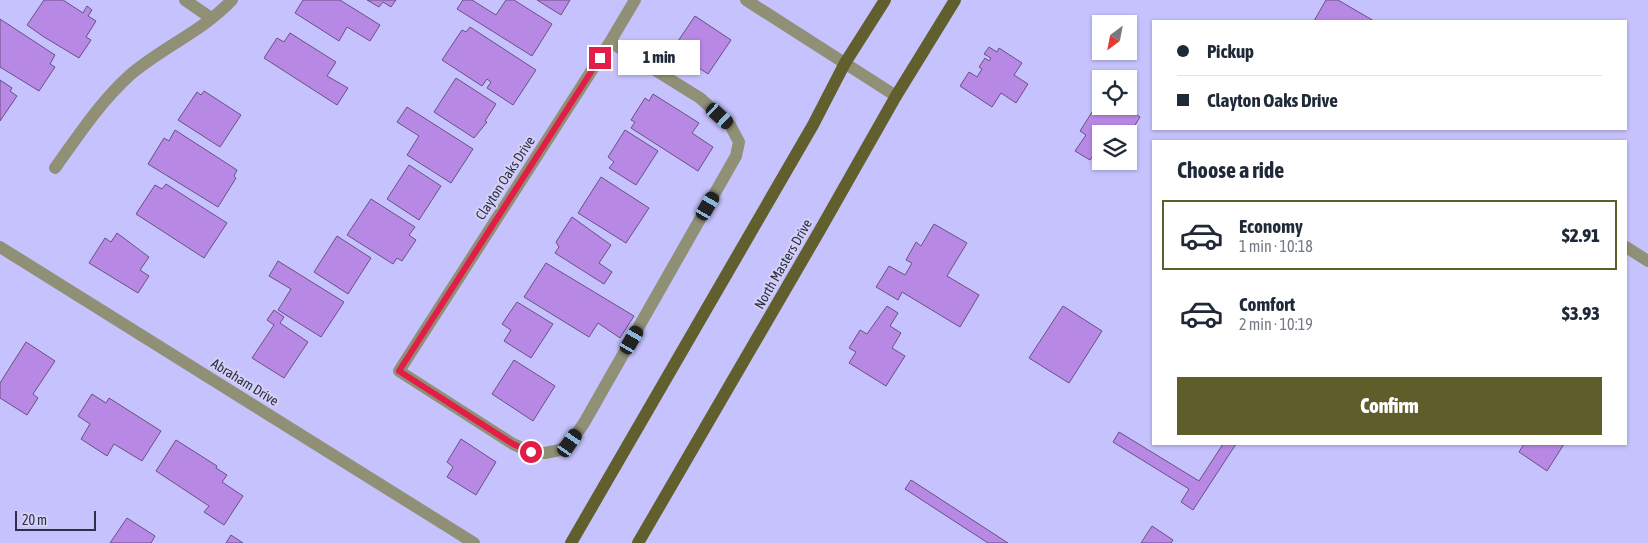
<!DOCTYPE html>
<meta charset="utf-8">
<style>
body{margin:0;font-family:"Asap Condensed",sans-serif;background:#f2f2f3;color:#1f2937;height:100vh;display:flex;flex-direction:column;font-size:19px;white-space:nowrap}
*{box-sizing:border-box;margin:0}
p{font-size:16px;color:#747a83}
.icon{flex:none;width:28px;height:28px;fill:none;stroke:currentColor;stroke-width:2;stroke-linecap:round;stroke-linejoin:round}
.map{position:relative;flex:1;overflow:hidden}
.side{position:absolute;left:1152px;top:140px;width:475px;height:305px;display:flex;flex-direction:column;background:#fff;border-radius:0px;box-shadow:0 1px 4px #0004}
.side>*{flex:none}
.guide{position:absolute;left:1152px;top:20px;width:475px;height:110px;border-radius:0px;box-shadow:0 1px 4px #0004;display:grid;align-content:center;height:110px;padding:0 25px;background:#fff}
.needle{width:32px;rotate:212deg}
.controls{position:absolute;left:1092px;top:15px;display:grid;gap:10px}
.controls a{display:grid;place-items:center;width:45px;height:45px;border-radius:0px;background:#fff;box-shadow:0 1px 4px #0004;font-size:25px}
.scale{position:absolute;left:15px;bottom:12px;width:81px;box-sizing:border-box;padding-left:5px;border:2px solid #312f46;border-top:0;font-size:14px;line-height:18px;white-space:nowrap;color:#312f46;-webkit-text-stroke:4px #d3d2f6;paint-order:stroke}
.end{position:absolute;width:22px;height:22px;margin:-11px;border:6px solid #e11d48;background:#fff;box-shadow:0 0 0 2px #fff}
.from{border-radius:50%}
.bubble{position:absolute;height:35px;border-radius:0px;background:#fff;box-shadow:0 1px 4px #0004;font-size:16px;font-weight:800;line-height:35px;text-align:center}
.car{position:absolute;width:15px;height:30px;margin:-15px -8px;border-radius:6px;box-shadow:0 0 4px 1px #0007;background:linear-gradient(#222 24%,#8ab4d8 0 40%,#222 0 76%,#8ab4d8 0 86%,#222 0)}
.guide b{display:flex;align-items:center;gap:18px;height:48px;font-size:19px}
.guide b+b{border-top:1px solid #e0e1e3}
.guide i{width:12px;height:12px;background:#1f2937}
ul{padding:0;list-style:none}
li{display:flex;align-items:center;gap:15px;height:70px;margin:0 10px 8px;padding:0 15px;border:2px solid transparent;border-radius:0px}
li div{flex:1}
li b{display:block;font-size:19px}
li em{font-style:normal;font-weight:800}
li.active{border-color:#5f5d2a}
li>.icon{width:45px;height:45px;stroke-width:1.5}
h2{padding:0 25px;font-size:22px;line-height:60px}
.primary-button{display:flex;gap:10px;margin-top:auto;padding:10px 25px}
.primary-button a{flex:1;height:58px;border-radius:0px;background:#5f5d2a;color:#fff;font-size:20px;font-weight:800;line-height:58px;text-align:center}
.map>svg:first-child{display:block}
.building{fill:#b888e5;stroke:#6a5183}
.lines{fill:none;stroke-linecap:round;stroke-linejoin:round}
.minor{stroke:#909076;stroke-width:12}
.major{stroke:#615f2d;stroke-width:12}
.route{stroke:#e11d48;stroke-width:6}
.labels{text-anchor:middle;stroke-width:4;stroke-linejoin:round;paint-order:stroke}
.street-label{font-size:14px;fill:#312f46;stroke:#d3d2f6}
</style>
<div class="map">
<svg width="1648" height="543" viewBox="0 0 1648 543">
<rect width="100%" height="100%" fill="#c5c2fd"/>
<g class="building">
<polygon points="44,0 63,0 83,13 87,6 92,10 88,16 96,21 86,37 91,40 79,58 44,37 27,25"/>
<polygon points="303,0 340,0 380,25 370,41 347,27 339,41 295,13"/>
<polygon points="367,0 396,0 391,7 383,2 379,7"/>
<polygon points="463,0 472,0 496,15 506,0 514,0 552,24 532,56 457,9"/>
<polygon points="537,0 570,0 561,15"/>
<polygon points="1326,0 1338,0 1374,21 1314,21"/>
<polygon points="695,16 731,40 708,74 672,50"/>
<polygon points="0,19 55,55 50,64 55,67 39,91 0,67"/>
<polygon points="470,27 536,70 513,105 487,88 491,82 487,79 482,86 442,60 462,30 466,32"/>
<polygon points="290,33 336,62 327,76 348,88 337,105 264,58 277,38 284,42"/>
<polygon points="989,47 997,52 999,48 1022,63 1014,75 1028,84 1016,103 1001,93 992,107 960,86 969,72 977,77 982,69 979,67 985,58 989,61 991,58 984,54"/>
<polygon points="456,78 496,104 485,121 487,122 474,138 434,112"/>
<polygon points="0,80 12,88 10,91 17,96 0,121"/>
<polygon points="204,91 241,115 220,147 178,120 197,92 201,95"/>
<polygon points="653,94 699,123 692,133 713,147 698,171 631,128 635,122 631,120 645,98 649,101"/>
<polygon points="1101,98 1101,106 1124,106 1140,117 1129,135 1129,134 1101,134 1101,144 1090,160 1075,151 1086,135 1080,131"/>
<polygon points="407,107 473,149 451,183 407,155 419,136 397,122"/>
<polygon points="175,130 237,170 234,176 236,178 218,207 148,164 164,138 169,141"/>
<polygon points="625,130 658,151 636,185 609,168 614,162 608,157"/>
<polygon points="409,165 441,186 419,220 387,199"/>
<polygon points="601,177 649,208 626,243 578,213"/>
<polygon points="166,184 227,223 204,258 136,214 155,185 162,189"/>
<polygon points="371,199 415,227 409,235 416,240 402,261 397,258 393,264 347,235"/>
<polygon points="572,217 611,245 599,263 612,272 604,284 555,253 559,247 556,242"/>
<polygon points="934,224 967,243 947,276 979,295 960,327 902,292 898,300 876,287 889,266 905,275 912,263 906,260 916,242 921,246"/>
<polygon points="117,233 149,257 140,270 149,276 138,293 89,263 105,238 111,242"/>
<polygon points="337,236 371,258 348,294 314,272"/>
<polygon points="278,261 344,302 321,337 278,310 291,289 269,276"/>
<polygon points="546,263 634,316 620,338 598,323 589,337 524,297"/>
<polygon points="517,302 553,324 531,358 504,341 511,330 502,324"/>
<polygon points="887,306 898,313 890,326 901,333 892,348 905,356 886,386 849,363 856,352 849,348 860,330 867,334"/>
<polygon points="1063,306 1102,331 1069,383 1029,358"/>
<polygon points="274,310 284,317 280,323 308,342 284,378 252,358 274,325 267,320"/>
<polygon points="26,342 55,361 33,394 38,398 27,415 0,398 0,383"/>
<polygon points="514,360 555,386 533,421 492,394"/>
<polygon points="92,394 106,403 109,398 161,431 142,461 114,444 107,456 81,439 90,424 78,416"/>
<polygon points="1119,432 1199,481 1223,444 1236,444 1193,510 1181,502 1189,489 1113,442"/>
<polygon points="461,439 496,462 476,495 447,477 453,467 447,462"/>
<polygon points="176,440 217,466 216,468 227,475 222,482 243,496 224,525 204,512 209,506 156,471"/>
<polygon points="1524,444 1564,444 1547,471 1519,452"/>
<polygon points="911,480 1008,543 988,543 905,489"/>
<polygon points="127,518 155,536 151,543 110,543"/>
<polygon points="1152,526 1173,540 1171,543 1141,543"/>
<polygon points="231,535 243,543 226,543"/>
</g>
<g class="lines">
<g class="minor">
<polyline points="185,0 211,18"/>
<polyline points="746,0 896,96"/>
<polyline points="610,42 700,98 730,125 739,142 736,156 584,423 570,443 560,450 545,453 531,452 513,444 399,371 610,42 635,0"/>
<path d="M55,168C78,136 100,102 130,75C161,48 203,31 232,0"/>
<polyline points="0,247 474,543"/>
<polyline points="1626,247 1648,261"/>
</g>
<g class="major">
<polyline points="571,543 813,125 845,63 885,0"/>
<polyline points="638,543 820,230 896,96 955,0"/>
</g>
</g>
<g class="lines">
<polyline class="route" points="531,452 513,444 399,371 600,58"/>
</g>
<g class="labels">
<g class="street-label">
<text transform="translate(505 178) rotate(-57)" y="5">Clayton Oaks Drive</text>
<text transform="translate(783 264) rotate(-60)" y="5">North Masters Drive</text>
<text transform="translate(245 382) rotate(32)" y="5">Abraham Drive</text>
</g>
</g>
</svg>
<div class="controls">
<a><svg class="needle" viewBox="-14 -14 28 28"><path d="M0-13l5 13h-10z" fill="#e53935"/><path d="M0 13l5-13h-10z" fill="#747a83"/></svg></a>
<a><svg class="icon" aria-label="locate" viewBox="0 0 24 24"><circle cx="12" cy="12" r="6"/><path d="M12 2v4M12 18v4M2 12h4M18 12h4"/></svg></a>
<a><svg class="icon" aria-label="layers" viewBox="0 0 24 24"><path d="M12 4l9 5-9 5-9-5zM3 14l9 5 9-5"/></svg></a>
</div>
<div class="scale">20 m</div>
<i class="end from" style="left:531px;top:452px"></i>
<i class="end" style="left:600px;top:58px"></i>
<div class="bubble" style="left:618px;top:40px;width:82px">1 min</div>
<i class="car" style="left:720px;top:116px;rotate:132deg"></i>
<i class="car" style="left:708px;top:206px;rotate:30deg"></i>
<i class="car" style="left:632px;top:340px;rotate:30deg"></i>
<i class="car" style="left:570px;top:443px;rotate:35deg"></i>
<div class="guide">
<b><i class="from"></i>Pickup</b>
<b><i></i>Clayton Oaks Drive</b>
</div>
<section class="side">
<h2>Choose a ride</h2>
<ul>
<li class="active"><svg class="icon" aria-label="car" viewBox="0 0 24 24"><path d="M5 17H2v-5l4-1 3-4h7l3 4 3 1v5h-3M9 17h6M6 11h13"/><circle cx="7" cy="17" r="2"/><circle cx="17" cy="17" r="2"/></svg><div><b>Economy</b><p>1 min · 10:18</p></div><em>$2.91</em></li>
<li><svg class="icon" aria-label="car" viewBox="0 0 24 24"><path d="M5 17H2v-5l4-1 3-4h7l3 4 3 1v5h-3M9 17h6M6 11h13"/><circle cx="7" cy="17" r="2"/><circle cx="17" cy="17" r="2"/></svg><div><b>Comfort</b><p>2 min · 10:19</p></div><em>$3.93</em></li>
</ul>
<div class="primary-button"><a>Confirm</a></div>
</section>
</div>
